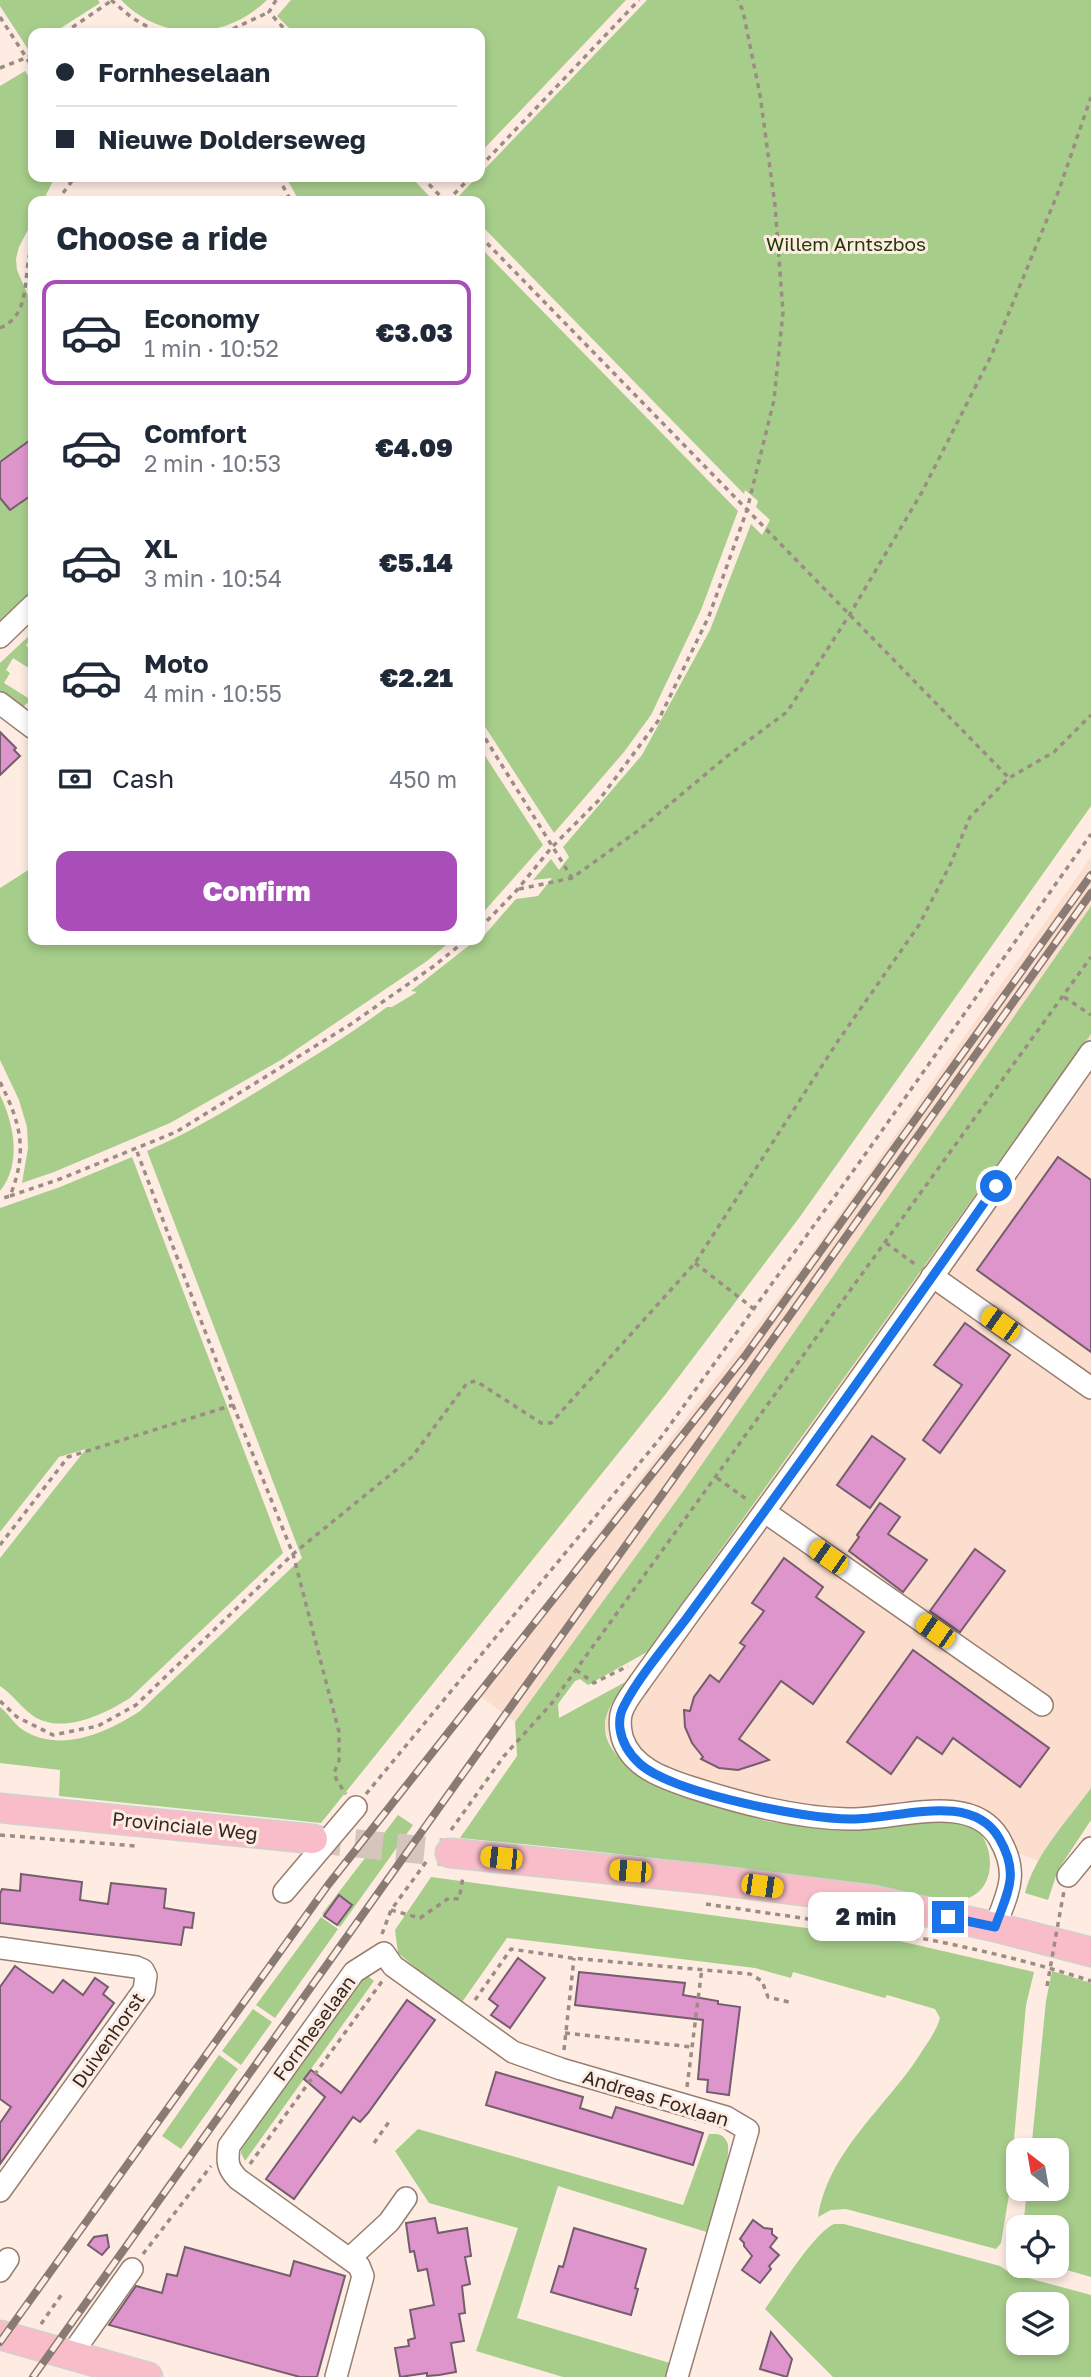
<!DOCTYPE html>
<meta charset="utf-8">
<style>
body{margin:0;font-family:"Golos Text",sans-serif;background:#f6f6f7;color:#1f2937;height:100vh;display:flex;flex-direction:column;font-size:26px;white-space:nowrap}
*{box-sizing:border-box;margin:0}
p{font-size:23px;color:#747a83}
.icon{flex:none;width:38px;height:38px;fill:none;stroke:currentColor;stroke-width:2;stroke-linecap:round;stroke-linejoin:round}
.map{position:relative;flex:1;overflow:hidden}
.sheet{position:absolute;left:28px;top:196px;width:457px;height:749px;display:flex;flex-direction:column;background:#fff;border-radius:14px;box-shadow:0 4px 10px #0003}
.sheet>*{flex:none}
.banner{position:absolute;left:28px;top:28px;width:457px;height:154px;border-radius:14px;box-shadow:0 4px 10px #0003;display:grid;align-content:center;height:154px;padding:0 28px;background:#fff}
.needle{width:46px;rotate:329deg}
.tools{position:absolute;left:1006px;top:2138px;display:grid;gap:14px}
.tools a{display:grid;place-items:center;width:63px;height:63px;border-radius:14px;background:#fff;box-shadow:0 4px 10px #0003;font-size:35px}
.end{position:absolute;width:32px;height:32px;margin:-16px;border:9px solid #1a73e8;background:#fff;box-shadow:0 0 0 4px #fff}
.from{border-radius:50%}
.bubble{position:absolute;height:49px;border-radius:14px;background:#fff;box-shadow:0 4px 10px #0003;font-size:23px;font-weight:800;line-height:49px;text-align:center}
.car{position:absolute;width:21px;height:42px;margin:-21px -10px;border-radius:9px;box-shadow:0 0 5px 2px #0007;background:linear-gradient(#f5c518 24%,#345 0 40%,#f5c518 0 76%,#345 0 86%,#f5c518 0)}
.banner b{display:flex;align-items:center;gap:24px;height:66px;font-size:26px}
.banner b+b{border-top:2px solid #e0e1e3}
.banner i{width:18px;height:18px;background:#1f2937}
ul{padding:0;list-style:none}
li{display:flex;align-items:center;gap:21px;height:105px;margin:0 14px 10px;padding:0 14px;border:4px solid transparent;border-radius:14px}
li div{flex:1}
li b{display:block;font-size:26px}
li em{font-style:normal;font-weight:800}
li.active{border-color:#a94db8}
li>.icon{width:63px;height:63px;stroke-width:1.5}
h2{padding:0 28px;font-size:32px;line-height:84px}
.pay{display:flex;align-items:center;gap:18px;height:77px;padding:0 28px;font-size:26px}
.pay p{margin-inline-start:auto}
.cta{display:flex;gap:14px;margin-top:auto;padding:14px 28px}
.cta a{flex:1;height:80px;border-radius:14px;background:#a94db8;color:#fff;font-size:28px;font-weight:800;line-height:80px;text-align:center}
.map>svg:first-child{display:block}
.built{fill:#fbdece}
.green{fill:#a7cd8b;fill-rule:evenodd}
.building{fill:#dd95cb;stroke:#755d6e;stroke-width:2}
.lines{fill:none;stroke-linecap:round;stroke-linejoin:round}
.major-tunnel{stroke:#d5c5bc;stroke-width:28;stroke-dasharray:28 14;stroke-linecap:butt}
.minor-casing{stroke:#987e6f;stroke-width:24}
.major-casing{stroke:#d2d0ce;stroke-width:31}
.path{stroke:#9b8c84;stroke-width:3.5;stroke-dasharray:5 5;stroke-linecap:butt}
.minor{stroke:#fff;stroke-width:21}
.major{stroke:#f9bdca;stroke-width:28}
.rail-casing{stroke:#897b74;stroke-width:8}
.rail{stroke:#feece3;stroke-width:5;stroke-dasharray:16;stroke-linecap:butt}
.path-bridge{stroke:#9b8c84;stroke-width:3.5;stroke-dasharray:5 5;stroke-linecap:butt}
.route{stroke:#1a73e8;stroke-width:9}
.labels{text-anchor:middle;stroke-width:6;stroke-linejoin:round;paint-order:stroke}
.park-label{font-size:19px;fill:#203b05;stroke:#feece3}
.street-label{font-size:19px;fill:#332822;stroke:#feece3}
</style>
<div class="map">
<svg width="1091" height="2377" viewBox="0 0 1091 2377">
<rect width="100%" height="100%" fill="#feece3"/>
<g class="built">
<polygon points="1091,857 1091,906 684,1490 515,1722 481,1697 589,1545 807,1260"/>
<polygon points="1091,1034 1091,1788 1038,1861 984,1839 979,1831 767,1822 682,1793 639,1774 614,1753 605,1729 606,1713 657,1637"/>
</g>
<g class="green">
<polygon points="0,0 98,0 100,3 53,33 33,33 33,46 28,49 0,6"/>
<path d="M121,0H267C226,40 163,43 121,0Z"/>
<polygon points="291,0 626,0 480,153 480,33 294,33 277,16"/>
<path d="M647,0H1091V806L799,1218L665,1395L321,1823L59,1796L60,1770L0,1763V1707C8,1713 14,1724 23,1730C60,1754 108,1732 140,1711L302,1558L147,1151C193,1131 236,1105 279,1078C316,1055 352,1033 387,1007H392L417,992L411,991L476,940H480L516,899L538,896L552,878L533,880L551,859L559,870L569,857L563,847L642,755L710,630L751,524L762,535L770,520L756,507L758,501L745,490L744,494L480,224V201L455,200Z"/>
<polygon points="25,71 33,83 33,177 55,177 43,201 33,201 33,220 19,247 16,259 17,270 33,307 33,437 0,461 0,86"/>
<polygon points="286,177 411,177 433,200 299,201"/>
<polygon points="480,247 738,511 701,610 651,715 624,752 554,833 480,719"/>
<polygon points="33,494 33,593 0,626 0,495 12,509"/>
<polygon points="32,633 26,646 33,650 31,666 27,667 13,658 6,670 10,673 4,683 33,701 33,709 27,703 20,710 0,696 0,663"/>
<polygon points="480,748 543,845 480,916"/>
<polygon points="33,867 33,940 452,940 427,961 281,1060 170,1123 54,1172 22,1183 28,1148 27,1127 19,1100 0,1060 0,888"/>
<path d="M1091,906V1034L647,1652L588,1685L580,1679L575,1681L558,1704L559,1718L629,1680C619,1694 605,1708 605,1726C604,1772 686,1794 720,1806C735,1811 751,1817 766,1821C779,1824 795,1823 808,1824C831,1825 854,1828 877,1828C906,1828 932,1815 961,1821C988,1826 998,1866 983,1887C965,1911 927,1897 903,1893C756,1868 608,1852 460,1838L517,1756L515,1722L684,1490Z"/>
<path d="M0,1095C14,1124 22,1164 0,1191Z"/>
<path d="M132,1157L283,1553L130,1698C105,1714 61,1736 32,1715C21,1707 12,1694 0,1686V1558L86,1449L59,1457L0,1532V1208L60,1187Z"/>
<path d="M1091,1788V1820L1058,1870L1048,1900L1025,1893C1035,1854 1068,1820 1091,1788Z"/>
<polygon points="398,1815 413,1825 340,1927 322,1914"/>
<path d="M431,1877L895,1940L1034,1972L1026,2005L1009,2195L1001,2243L996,2249L846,2209L831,2210L818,2217C828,2152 885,2108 919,2056C927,2043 936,2032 940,2018L935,2009L887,1995L885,1998L793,1972L791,1978L755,1968L507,1938L460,2005L398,1953L395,1930Z"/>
<polygon points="321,1917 338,1929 275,2018 256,2005"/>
<polygon points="1052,1971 1091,1983 1091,2277 1053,2266 1057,2266 1057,2228 1023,2228 1027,2189 1057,2189 1057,2151 1031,2151 1046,2001"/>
<polygon points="365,1974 374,1981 245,2161 241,2153 242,2143"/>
<polygon points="253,2009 272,2022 241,2065 222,2051"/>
<polygon points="219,2055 238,2069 181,2149 162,2136"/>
<path d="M418,2129L683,2205L709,2134C717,2134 723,2133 727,2142C733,2153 714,2217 710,2233L558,2186L517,2318L670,2363L665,2377H563L476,2351L518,2228L429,2203L395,2151Z"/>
<path d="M834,2224H844L1000,2266L1010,2273L1091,2295V2377H833L765,2309C780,2288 814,2233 834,2224ZM1018,2305H1057V2343H1018Z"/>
</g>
<g class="building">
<polygon points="33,438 33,494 10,510 0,498 0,462"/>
<polygon points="0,732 16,748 14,750 20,756 0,775"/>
<polygon points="1058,1157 1091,1180 1091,1352 977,1270"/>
<polygon points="965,1323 1010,1355 940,1453 923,1440 962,1385 934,1365"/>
<polygon points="872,1436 905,1459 870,1508 837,1485"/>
<polygon points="880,1503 900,1517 888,1534 927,1560 903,1592 849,1551 859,1537 857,1535"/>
<polygon points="975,1549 1005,1571 960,1632 930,1611"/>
<polygon points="784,1558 823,1587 816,1597 864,1632 813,1704 781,1681 739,1739 769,1760 738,1770 719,1768 701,1759 703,1757 692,1743 685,1727 684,1710 690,1711 694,1697 710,1675 719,1682 745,1646 740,1643 764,1611 752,1603"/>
<polygon points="913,1650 1049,1748 1020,1787 953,1738 942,1754 917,1737 891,1774 847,1742"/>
<polygon points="21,1874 82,1882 80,1900 108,1904 111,1883 166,1889 164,1908 194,1913 192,1928 184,1927 181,1945 0,1923 0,1894 2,1889 20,1891"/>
<polygon points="339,1895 352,1905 337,1925 324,1916"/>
<polygon points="518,1958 545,1978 510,2028 491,2015 498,2006 489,1999"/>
<polygon points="15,1966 53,1993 63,1980 83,1995 95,1978 108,1987 103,1994 114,2003 0,2164 0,2123 11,2107 0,2099 0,1987"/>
<polygon points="579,1972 685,1983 683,1995 718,2001 718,2004 740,2007 729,2095 707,2092 708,2080 698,2079 703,2020 575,2005"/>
<polygon points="407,2000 435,2020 368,2113 360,2122 353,2117 294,2199 266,2179 325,2097 304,2079 311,2070 341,2093"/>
<polygon points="496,2072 583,2097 580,2108 612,2118 616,2107 703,2133 693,2165 486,2105"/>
<polygon points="435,2218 438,2233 467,2228 471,2256 465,2257 470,2284 462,2286 465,2313 459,2314 464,2341 451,2343 456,2372 439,2375 427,2376 427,2373 400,2377 395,2348 409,2346 408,2340 415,2338 410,2310 434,2305 427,2269 418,2271 414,2251 410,2252 406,2223"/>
<polygon points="753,2220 764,2228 772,2229 772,2234 777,2238 770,2247 779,2255 769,2266 771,2269 760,2283 742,2270 752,2256 744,2246 744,2243 740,2239"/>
<polygon points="574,2228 646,2249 635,2288 638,2289 631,2315 551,2292 559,2266 563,2267"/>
<polygon points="107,2235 109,2247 102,2255 88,2245 94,2237"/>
<polygon points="185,2247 290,2276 294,2261 345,2276 317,2377 300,2377 109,2325 136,2286 162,2293 167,2274 177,2276"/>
<polygon points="771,2332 792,2359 787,2377 760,2369"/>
</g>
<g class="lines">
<polyline class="major-tunnel" points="313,1839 450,1853"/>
<g class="minor-casing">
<g id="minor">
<polyline points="0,637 33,605"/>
<polyline points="0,703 33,728"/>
<polyline points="932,1276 1091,1388"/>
<polyline points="765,1512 1042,1705"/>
<polyline points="1068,1876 1091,1848"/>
<polyline points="284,1892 356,1807"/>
<path d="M995,1927C1008,1891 1020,1874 999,1838C970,1790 894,1821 848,1819C795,1818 740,1803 690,1787C663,1778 631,1767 622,1737C620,1728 619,1719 622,1711C626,1700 634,1691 640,1682C657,1658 674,1635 691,1611C828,1427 959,1239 1091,1052"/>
<polyline points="0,1948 136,1967 143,1970 146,1976 144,1990 0,2191"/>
<polyline points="350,2258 389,2222 406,2198"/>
<polyline points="0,2271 8,2259"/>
<polyline points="71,2355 132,2269"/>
<path d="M336,2377L363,2276L359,2266L238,2179C227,2168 227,2161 229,2146L354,1972L384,1953L393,1966L513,2052L561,2069L726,2117L748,2130L677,2377"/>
</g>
</g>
<g class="major-casing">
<g id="major">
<polyline points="0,1808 313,1839"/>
<polyline points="450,1853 707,1879 873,1900 995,1927 1091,1952"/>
<polyline points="0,2335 148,2377"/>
</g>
</g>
<g class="path">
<polyline points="111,0 131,17 158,33"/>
<polyline points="276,0 269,12 288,33"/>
<polyline points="0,17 33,68"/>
<polyline points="64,33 111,1"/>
<polyline points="224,33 269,12"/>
<polyline points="0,68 33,55"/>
<polyline points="480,167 639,0"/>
<polyline points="278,177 291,201"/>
<polyline points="422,177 445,201"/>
<polyline points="57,201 75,177"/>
<polyline points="447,201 471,177"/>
<polyline points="480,236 1009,778"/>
<path d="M0,328C34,314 21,270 33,244"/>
<polyline points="480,730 572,878"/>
<polyline points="519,889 572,878 639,830 726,757 787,712 850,614 922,492 992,354 1059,190 1091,97"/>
<polyline points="480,928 517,890 552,847 599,800 658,721 709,616 747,510 774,400 783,312 775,205 760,95 743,11 738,0"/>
<polyline points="1064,997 1091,1015"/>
<path d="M0,1082C21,1124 28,1151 10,1196L0,1199"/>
<polyline points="10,1196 60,1179 176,1132 351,1024 434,966 466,940"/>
<polyline points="886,1243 916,1265"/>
<polyline points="695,1263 754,1309"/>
<polyline points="233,1405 293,1554 339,1732 339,1761 334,1773 337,1781 346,1794"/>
<polyline points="717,1478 749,1501"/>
<polyline points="0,1545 68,1457 233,1405 136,1149"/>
<polyline points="576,1670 594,1683 628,1666"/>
<polyline points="0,1701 17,1717 53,1735 98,1726 136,1705 293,1554 412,1457 467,1383 476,1381 541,1423 551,1423 695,1263 838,1041 919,925 951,863 970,817 1009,778 1054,752 1091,715"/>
<polyline points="366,1794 662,1436 869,1149 1091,834"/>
<polyline points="451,1830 504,1756 552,1703 1091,957"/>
<polyline points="0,1835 136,1846"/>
<path d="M706,1904C835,1923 966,1940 1091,1981"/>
<polyline points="1061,1907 1064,1891"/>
<polyline points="391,1910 420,1918 449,1898 459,1899 463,1877"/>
<polyline points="382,1934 391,1910 429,1858"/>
<polyline points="475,2000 511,1949 571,1958 750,1974 762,1981 768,1997 793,2003"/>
<polyline points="565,2033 692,2047"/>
<polyline points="564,2050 574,1958"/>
<polyline points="687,2087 702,1968"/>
<polyline points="374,2143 391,2119"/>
<polyline points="250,2164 383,1980"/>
<polyline points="143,2254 211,2166"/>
<polyline points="41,2324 62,2294"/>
</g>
<use href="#minor" class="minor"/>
<use href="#major" class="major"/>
<g class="rail-casing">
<g id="rail">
<polyline points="0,2342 328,1885 745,1356 1091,875"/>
<polyline points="33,2377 1091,893"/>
</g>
</g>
<use href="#rail" class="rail"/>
<polyline class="path-bridge" points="1047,1986 1061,1907"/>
</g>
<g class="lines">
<path class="route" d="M948,1917L995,1927C1008,1891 1020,1874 999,1838C971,1790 895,1820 850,1819C805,1819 673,1793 640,1764C630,1755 622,1742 620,1729C619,1721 620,1713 624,1706C638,1678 667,1644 686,1619C791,1476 894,1332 996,1186"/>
</g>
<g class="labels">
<g class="park-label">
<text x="846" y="251">Willem Arntszbos</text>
</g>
<g class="street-label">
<text transform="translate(185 1826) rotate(6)" y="7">Provinciale Weg</text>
<text transform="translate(314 2028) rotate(-54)" y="7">Fornheselaan</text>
<text transform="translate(108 2040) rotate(-55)" y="7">Duivenhorst</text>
<text transform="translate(656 2098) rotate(17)" y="7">Andreas Foxlaan</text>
</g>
</g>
</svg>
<div class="tools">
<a><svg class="needle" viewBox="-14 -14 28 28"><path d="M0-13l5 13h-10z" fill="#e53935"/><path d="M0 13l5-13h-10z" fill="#747a83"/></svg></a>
<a><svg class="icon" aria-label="locate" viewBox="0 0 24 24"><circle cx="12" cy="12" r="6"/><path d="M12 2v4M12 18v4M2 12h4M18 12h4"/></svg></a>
<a><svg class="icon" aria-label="layers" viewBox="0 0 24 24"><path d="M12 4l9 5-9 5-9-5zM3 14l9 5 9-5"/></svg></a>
</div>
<i class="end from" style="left:996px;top:1186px"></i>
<i class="end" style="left:948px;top:1917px"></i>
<div class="bubble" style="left:808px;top:1892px;width:116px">2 min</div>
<i class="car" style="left:1000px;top:1324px;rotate:305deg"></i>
<i class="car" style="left:828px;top:1557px;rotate:305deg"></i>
<i class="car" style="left:935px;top:1631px;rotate:305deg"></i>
<i class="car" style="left:501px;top:1858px;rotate:276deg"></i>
<i class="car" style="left:630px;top:1871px;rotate:275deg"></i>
<i class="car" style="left:762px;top:1886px;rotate:98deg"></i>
<div class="banner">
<b><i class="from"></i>Fornheselaan</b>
<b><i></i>Nieuwe Dolderseweg</b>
</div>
<section class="sheet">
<h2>Choose a ride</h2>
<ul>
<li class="active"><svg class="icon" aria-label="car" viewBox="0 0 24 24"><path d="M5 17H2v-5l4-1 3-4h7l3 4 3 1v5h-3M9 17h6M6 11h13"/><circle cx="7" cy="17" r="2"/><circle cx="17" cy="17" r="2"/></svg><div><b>Economy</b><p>1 min · 10:52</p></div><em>€3.03</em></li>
<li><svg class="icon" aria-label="car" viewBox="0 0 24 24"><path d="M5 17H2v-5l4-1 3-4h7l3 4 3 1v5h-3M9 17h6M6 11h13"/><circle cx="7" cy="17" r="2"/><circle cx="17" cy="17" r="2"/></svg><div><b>Comfort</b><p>2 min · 10:53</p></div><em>€4.09</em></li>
<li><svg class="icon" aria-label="car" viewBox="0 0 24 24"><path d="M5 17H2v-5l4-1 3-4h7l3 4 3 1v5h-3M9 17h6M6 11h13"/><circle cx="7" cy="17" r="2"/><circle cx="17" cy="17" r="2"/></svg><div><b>XL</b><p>3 min · 10:54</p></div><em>€5.14</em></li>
<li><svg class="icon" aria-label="car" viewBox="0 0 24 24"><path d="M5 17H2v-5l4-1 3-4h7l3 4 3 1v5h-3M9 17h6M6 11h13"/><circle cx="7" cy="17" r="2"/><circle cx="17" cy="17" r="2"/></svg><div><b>Moto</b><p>4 min · 10:55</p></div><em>€2.21</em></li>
</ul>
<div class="pay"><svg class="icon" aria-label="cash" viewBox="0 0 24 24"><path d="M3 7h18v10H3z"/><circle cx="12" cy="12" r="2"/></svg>Cash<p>450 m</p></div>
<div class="cta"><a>Confirm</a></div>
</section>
</div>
